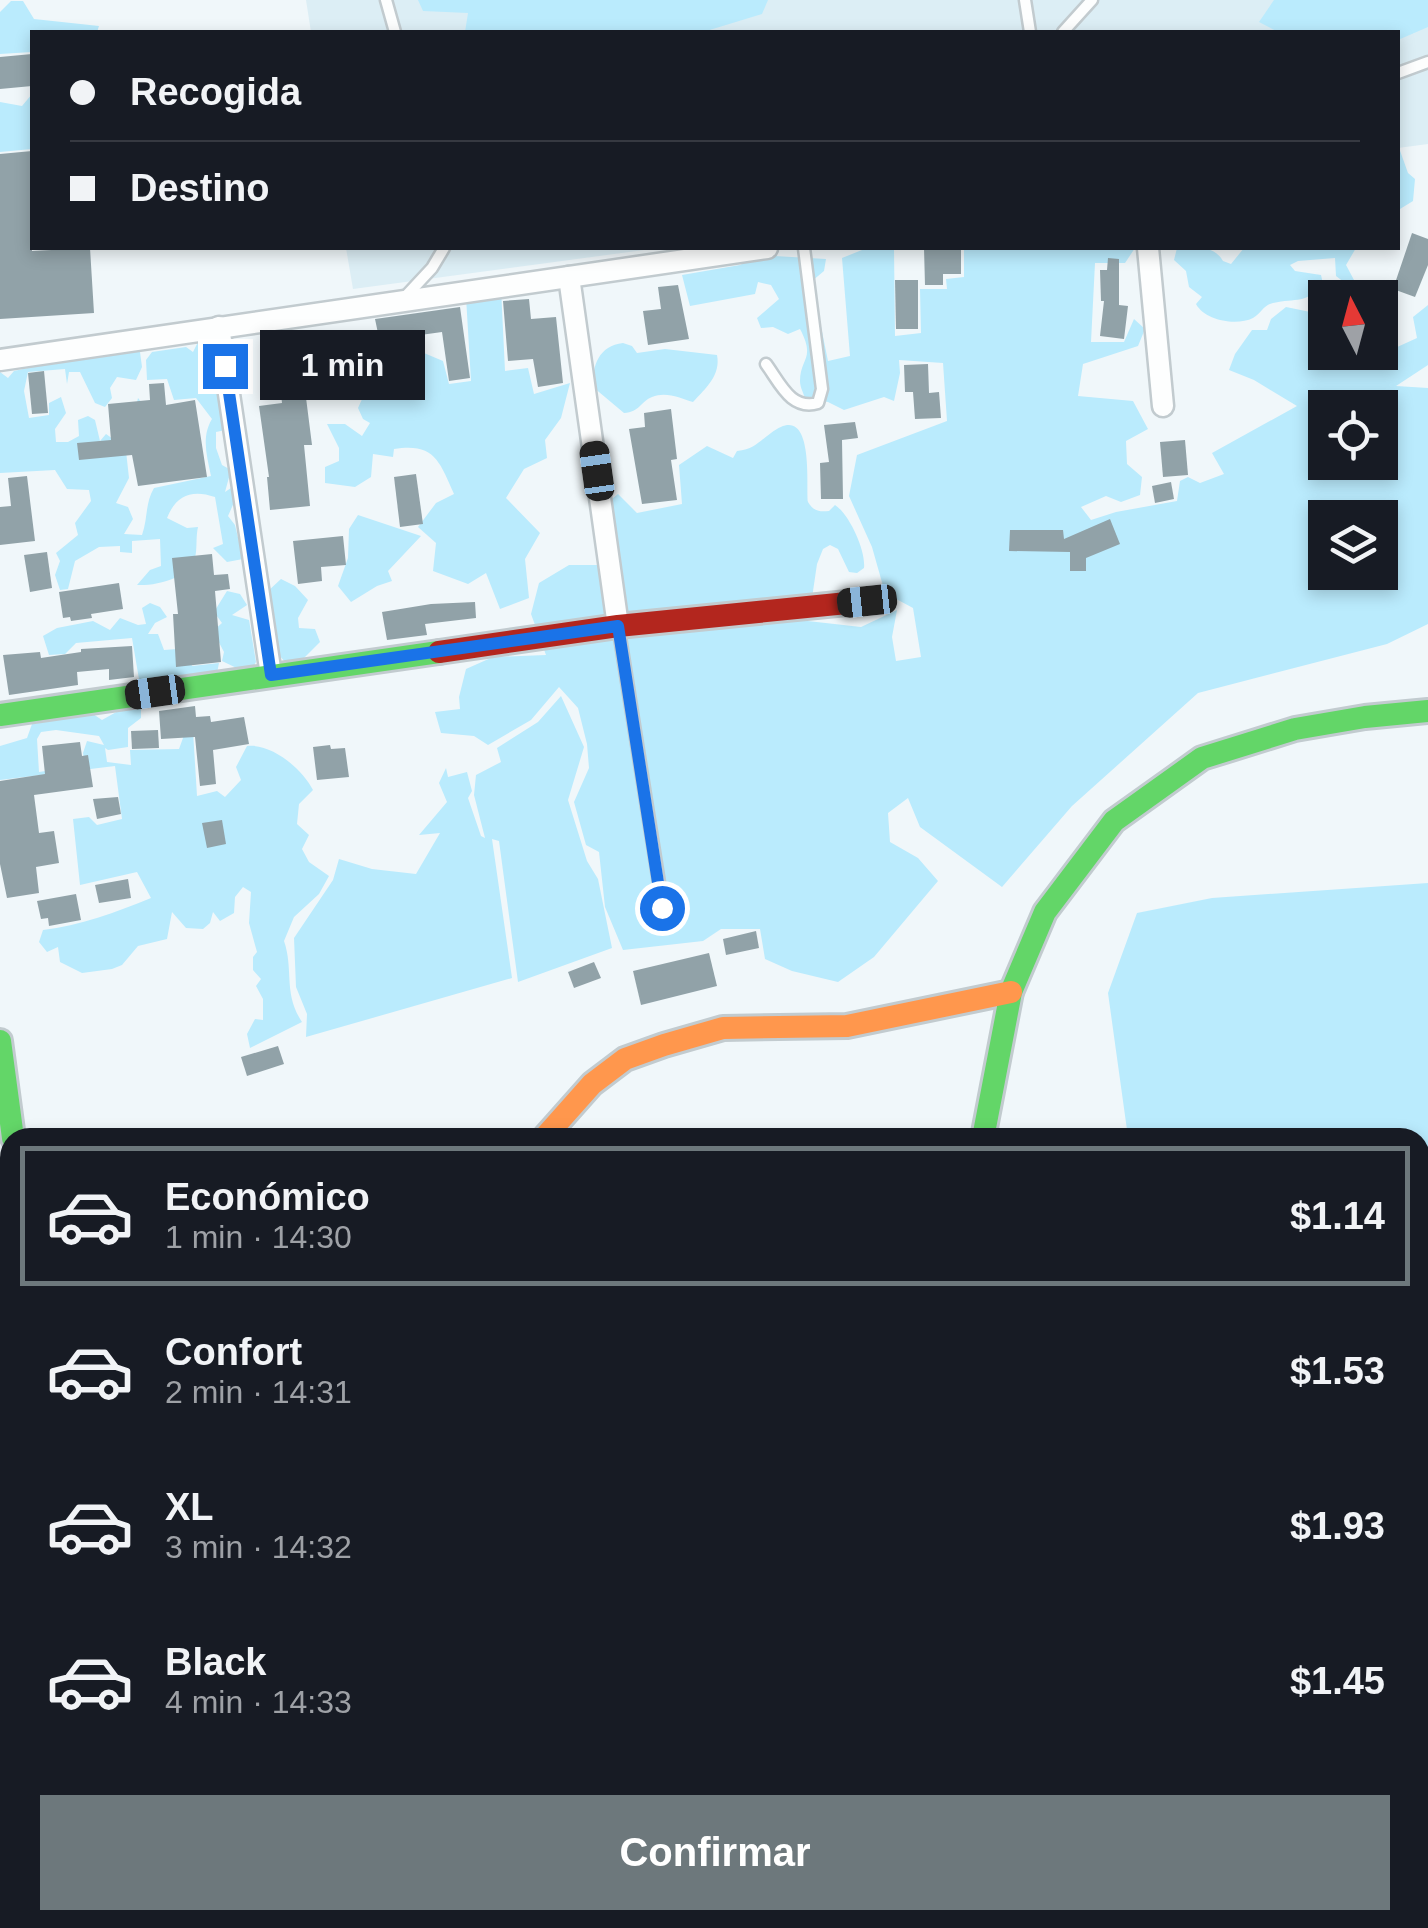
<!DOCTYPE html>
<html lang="es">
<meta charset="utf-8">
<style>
body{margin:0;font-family:Helvetica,sans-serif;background:#20242c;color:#f1f3f6;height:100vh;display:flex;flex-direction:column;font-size:38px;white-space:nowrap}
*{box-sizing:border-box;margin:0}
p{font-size:32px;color:#9ea1a6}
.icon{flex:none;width:55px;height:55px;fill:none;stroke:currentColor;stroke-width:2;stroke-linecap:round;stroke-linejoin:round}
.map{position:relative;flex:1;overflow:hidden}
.details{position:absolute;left:0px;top:1128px;width:1430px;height:802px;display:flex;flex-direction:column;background:#171b24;border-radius:30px 30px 0 0;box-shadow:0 5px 15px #0003}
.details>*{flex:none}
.top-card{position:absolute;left:30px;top:30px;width:1370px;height:220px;border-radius:0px;box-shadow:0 5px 15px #0003;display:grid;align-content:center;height:220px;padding:0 40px;background:#171b24}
.needle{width:65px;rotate:354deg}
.controls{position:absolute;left:1308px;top:280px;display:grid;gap:20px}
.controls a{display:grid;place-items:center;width:90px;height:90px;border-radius:0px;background:#171b24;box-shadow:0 5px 15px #0003;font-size:50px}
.end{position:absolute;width:45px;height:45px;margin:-22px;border:12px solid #1a73e8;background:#fff;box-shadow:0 0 0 5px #fff}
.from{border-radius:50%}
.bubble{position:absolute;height:70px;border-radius:0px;background:#171b24;box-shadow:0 5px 15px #0003;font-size:32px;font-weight:800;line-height:70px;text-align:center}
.car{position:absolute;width:30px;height:60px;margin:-30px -15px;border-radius:12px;box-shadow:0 0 8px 2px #0007;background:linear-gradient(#222 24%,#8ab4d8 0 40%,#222 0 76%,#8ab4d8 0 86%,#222 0)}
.top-card b{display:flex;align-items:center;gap:35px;height:95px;font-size:38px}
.top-card b+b{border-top:2px solid #363941}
.top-card i{width:25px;height:25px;background:#f1f3f6}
ul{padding:18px 0 0;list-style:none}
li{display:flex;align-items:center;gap:30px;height:140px;margin:0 20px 15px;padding:0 20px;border:5px solid transparent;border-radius:0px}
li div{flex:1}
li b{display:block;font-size:38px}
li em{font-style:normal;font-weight:800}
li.on{border-color:#6d787c}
li>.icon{width:90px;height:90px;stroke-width:1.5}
.cta{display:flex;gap:20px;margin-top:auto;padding:20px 40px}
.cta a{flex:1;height:115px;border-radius:0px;background:#6d787c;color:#fff;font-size:40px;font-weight:800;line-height:115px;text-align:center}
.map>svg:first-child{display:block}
.built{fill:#dceef5}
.green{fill:#baebfd;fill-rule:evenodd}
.building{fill:#91a2a8}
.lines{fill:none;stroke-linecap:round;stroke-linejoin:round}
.lane-casing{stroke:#c2cbcf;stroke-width:15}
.street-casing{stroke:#c2cbcf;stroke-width:25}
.fast-casing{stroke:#c2cbcf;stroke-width:28}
.slow-casing{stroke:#c2cbcf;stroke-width:28}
.jam-casing{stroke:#c2cbcf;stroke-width:28}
.lane{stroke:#fdfefe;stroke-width:10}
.street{stroke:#fdfefe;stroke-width:20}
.fast{stroke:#63d668;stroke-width:22}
.slow{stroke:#ff974d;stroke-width:22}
.jam{stroke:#b3261e;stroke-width:22}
.route{stroke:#1a73e8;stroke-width:12}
</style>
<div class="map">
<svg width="1428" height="1928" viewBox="0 0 1428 1928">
<rect width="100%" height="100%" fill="#f0f7fa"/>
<g class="built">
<polygon points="306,0 1428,0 1428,144 1398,148 1398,32 311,32"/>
<polygon points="346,248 659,248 353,289"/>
</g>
<g class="green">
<polygon points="418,0 768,0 762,14 703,32 465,32 468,13 423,11"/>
<polygon points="1274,0 1428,0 1428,27 1398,40 1398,32 1278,32 1259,22"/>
<polygon points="11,1 23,1 34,19 99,26 97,32 32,32 32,52 0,54 0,12"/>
<polygon points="32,94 32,149 0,152 0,102 22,106"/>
<polygon points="1398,145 1408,173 1415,179 1413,201 1400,209"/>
<path d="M867,248H894L895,336L921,333L920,289H947L946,279L964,277V248H1135L1125,263H1095L1091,342H1124L1134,319L1145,329L1138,346L1083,364L1078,396L1133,401L1148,429L1126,441L1127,464L1142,477L1140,495L1121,502L1106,496L1081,507L1091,520L1116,512L1177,501L1180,481L1188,477L1200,483L1224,474L1212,453L1297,406L1254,380L1229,370L1235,354L1252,330H1267L1271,319L1286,307L1325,315V352L1362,353L1373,358L1417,338L1413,317L1428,305V365L1396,386L1428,388V624L1387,644L1198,693L1072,806L1002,887L920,827L908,798L888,813L890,842L918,858L938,881L874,957L838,982L792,971L765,959L760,929H721L703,941L623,950L605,907L599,852L586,845L574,802L589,768L587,744L578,708L559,687L531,720L488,745L474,736L441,733L435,712L460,709L459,697L466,669L493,657L546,655L531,614L539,583L569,565H605L607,503L618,494L637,513L682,504L679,465L707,446L733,458L737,451C755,449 757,443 771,433C815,399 806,483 808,502C813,511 819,512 829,511L835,505C849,514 866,550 864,568L857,573L849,572L838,549L830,545L823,549L817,564L812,598L790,619L861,627L897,610L892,637L896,661L921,657L913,608L885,593L872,547L849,496L857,455L947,421L943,363L899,360L900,373L894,401L884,397L844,410L828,402L805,398C803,392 800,387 800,381C800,358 816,359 800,329L788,334L773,327L761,328L757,318L779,299L771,285L758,282L755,294L690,306L682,275L740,265L759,255L826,259L824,271L806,286L817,307L828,361L850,356L842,258ZM1325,408H1380V462H1325ZM1325,518H1380V572H1325Z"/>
<path d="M1177,248C1194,247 1214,245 1223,261L1231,264L1244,248H1356L1346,265L1354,280L1349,286L1336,276L1335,258L1298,261L1290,265L1295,271L1321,275L1323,284C1307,304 1296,298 1273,303C1262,306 1262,313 1253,318C1237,326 1205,321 1196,304L1202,297L1189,287L1186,271L1174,260Z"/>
<path d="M501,288L505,371L528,368L534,394L570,383L561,418L545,440L547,458L524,469L506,498L540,533L525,559L529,598L500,609L486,573L468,584L433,571L436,543L418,527L436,503L454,494C439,460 434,443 394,449L393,457L373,454L371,477L355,487L325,483V467L339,461V448L327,424H345L362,436L370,423L363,419L358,408L363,397L398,393L407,385L400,376L367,382L371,356L381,364L424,353L443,361L449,384L471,381L466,297L481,301Z"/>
<path d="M199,340H216L235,428L216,432V448L222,465L231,470L225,492L231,488L236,498L228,516L235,525L243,559L227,562L213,548L223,544L215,497C192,489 176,495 167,518L187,528L198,527C196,536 197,543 196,552C194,578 157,586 137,585L150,570L161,566L160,539L132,541V553L120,552V546L99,547L75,561L68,589L60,590L55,575L60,561L56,553L78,535L75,523L91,501L89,490L67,489L55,470L0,473V372L8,378L14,371L121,347L140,352L142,367L136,380L117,377L110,388L112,398L105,407L95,403L80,372H69L67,384L65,369L28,372L24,391L29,418L49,415V403L61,397L66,413L55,429L56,442H68L79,436L78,420L88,416L95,420L100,441L106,434L113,439L135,411L138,398L145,407L126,451L129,478L116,503L128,507L133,519L124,534L142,535C148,518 145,503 154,488L211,476C207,456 201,437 212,419L196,398L174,400L167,379L147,380L146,360L152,352L186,347L193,352Z"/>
<path d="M623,343L632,346L637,353L665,349L717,355C721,375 706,388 693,402C680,398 666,391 652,397C640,402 640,412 624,413L593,387C592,365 599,346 623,343Z"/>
<polygon points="358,515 421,536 388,571 392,581 377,586 351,602 338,586 348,558 349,529"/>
<polygon points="281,579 295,586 308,600 298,618 299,628 315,629 320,642 303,659 288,665 277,653 267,592"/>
<polygon points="227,591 240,594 247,605 232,615 249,620 256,662 249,674 222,661 224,652 213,631 222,623 214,612"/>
<polygon points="150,603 160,607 167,617 155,623 148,634 158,634 164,650 177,649 189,655 192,666 219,663 215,683 140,685 132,638 76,643 65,654 49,655 43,636 57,628 93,621 110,630 120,618 138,625 146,624 142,608"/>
<polygon points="561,696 584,747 568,800 587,861 598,879 612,948 518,982 499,841 492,839 512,978 306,1037 307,1014 296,987 294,938 333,880 339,859 372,869 416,874 440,833 419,835 447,802 439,783 446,768 448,777 467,772 472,791 468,798 481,836 485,838 474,795 476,775 501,762 497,748 538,722"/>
<path d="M127,706L141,708V718L128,728V747L108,750L105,748L107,762L131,765L130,750L179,749L183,738L181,726L193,731L197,796L217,791L225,797L241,780L236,767L247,746C272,743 302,769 313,790L299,804L297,824L309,835L302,849L309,862L329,876L319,894L294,917L284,941C294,970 283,993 302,1022L250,1048L247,1034L255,1019L263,1020V999L256,986L261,979L253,970V957L257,952L249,923L251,892L243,887L235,897L234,913L220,921L213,912L210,923L203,929L186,928L172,912L167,939L138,946L122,965L112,969L82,973L60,962L58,947L47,952L39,942L43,930C79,926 117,912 151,898L137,872L80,885L73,819L89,817L97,825L122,819L115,766L0,780V746L27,738L32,724L93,714L102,720ZM56,730L99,736L104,745L87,741L83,753L85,765L39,772L37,739L41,732Z"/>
<polygon points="1428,883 1428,1928 717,1928 720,1920 1420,1920 1420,1138 1128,1137 1108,993 1137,913 1212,898"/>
<polygon points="0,1504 10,1563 10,1741 0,1742"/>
<polygon points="10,1757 10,1920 152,1920 143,1928 0,1928 0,1758"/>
</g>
<g class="building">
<polygon points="32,54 32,86 0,89 0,57"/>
<polygon points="32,151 32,251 90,248 94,313 0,319 0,154"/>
<polygon points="1412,233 1428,239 1428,265 1415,297 1393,289"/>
<polygon points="924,248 961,248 961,274 943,274 943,285 925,285"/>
<polygon points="1108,258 1119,259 1119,305 1128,306 1124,339 1100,336 1104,301 1101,301 1100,270 1107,270"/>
<polygon points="895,280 918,280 918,329 896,329"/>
<polygon points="678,285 689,339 648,345 643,311 661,309 658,287"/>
<polygon points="529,299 531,319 556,317 563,383 538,387 533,359 508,361 503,301"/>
<polygon points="460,307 470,378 449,381 442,332 406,337 409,352 383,357 375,319"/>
<polygon points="338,335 341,370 303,374 312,445 304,445 310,506 270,510 267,477 269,477 259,406 282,403 281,394 289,393 284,359 300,357 299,341"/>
<polygon points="360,356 365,386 347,389 342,359"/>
<polygon points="928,364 929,393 939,392 941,418 915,419 913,392 905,392 904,365"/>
<polygon points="44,371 48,413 32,414 28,373"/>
<polygon points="164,383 166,405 195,400 207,477 138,486 132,455 79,460 77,443 111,440 108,404 150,400 149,384"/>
<polygon points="671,409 677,459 671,460 677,500 642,504 629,429 645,427 644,413"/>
<polygon points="855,422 858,438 842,440 843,499 821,499 820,463 829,462 824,425"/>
<polygon points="1185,440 1188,475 1163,477 1160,442"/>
<polygon points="416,474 423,524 400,527 394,477"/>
<polygon points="27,476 35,541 0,545 0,507 11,506 8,478"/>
<polygon points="1171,482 1174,499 1155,503 1152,486"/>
<polygon points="1110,519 1120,544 1086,558 1086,571 1070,571 1070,552 1009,551 1010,530 1063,530 1064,539"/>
<polygon points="343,536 346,565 321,567 322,581 298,584 293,541"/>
<polygon points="47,552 52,588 30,592 24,555"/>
<polygon points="212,554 214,575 228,574 230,589 215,591 221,662 176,667 173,614 178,614 172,558"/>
<polygon points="119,583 123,609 91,614 92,618 71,621 70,617 63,618 59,592"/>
<polygon points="475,602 476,618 425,624 427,635 387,640 382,612 431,604"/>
<polygon points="132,646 134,677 109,680 109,669 77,672 78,685 9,695 3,655 40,652 41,658 81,652 81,649"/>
<polygon points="195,706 196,717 210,716 211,722 244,717 249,744 213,750 216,784 200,786 195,737 161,739 159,711"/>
<polygon points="158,730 159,748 132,749 131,731"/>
<polygon points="80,742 82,756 88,755 93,787 34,795 39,833 54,831 59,863 36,867 39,893 7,898 0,864 0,781 45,774 42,746"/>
<polygon points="330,745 331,749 345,748 349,777 317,780 313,747"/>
<polygon points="118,797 121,814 97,819 93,799"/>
<polygon points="222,820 226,844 207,848 202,823"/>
<polygon points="128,879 131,898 99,903 95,885"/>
<polygon points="76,894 81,920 49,926 48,918 41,919 37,901"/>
<polygon points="756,931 759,948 726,955 723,939"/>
<polygon points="709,953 717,986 641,1005 633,971"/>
<polygon points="594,962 601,978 574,988 568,972"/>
<polygon points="278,1046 284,1064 247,1076 241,1057"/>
</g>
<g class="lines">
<g class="lane-casing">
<g id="lane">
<polyline points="386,0 395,32"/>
<polyline points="1025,0 1030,32"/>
<polyline points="1063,32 1092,0"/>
<polyline points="1398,73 1428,62"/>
<polyline points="405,297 432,268 444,248"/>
<path d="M766,364C780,383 791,411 818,403L822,389L804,248"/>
<polyline points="619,631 663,908"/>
</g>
</g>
<g class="street-casing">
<g id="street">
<polyline points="1148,248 1163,406"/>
<polyline points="569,277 618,626"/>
<polyline points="219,327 271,675"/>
<polyline points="0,360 767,248"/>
<polyline points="0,1477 10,1475"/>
</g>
</g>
<g class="fast-casing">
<g id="fast">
<polyline points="0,715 439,652"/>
<polyline points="0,1041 13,1138"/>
<polyline points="983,1138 1011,992 1045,912 1114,821 1202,758 1295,729 1365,717 1428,711"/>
<polyline points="0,1901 10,1918"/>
</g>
</g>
<g class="slow-casing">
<g id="slow">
<polyline points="544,1138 592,1084 625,1059 664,1045 723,1028 847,1026 1011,992"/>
<polyline points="0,1276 10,1350"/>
<polyline points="480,1928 507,1920"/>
</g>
</g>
<g class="jam-casing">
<g id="jam">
<polyline points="439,652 618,626 867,601"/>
<polyline points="0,1803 10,1788"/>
<polyline points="209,1920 223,1928"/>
</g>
</g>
<use href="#lane" class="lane"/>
<use href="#street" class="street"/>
<use href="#fast" class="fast"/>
<use href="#slow" class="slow"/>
<use href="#jam" class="jam"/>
</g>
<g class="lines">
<polyline class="route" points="225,366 271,675 618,626 662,908"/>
</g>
</svg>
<div class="controls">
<a><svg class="needle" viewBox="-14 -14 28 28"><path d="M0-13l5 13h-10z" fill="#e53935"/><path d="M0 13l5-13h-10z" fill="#9ea1a6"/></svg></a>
<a><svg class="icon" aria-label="locate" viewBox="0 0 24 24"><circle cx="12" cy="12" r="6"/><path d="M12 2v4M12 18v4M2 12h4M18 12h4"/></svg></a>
<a><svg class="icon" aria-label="layers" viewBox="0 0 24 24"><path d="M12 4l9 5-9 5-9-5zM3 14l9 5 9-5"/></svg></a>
</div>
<i class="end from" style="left:662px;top:908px"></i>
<i class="end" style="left:225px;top:366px"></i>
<div class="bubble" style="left:260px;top:330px;width:165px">1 min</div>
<i class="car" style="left:597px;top:471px;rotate:352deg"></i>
<i class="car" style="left:867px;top:601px;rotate:264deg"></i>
<i class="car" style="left:155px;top:692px;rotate:262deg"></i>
<div class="top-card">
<b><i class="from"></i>Recogida</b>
<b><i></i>Destino</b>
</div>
<section class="details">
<ul>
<li class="on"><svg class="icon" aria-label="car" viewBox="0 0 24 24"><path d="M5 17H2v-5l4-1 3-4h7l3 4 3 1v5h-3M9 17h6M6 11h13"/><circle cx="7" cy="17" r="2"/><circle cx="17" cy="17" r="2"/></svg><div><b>Económico</b><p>1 min · 14:30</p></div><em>$1.14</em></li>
<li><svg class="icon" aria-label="car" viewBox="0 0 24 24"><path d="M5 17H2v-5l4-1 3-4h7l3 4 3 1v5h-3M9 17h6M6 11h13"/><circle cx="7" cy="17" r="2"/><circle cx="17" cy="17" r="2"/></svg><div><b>Confort</b><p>2 min · 14:31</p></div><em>$1.53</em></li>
<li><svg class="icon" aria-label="car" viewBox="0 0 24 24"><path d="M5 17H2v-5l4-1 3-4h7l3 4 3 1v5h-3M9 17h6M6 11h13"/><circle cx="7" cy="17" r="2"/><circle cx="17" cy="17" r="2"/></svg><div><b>XL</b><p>3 min · 14:32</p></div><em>$1.93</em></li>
<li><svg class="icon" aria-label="car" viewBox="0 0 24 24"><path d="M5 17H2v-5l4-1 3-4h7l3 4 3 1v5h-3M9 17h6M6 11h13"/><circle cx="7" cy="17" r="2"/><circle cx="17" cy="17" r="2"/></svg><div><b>Black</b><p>4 min · 14:33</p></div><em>$1.45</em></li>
</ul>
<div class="cta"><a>Confirmar</a></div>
</section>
</div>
